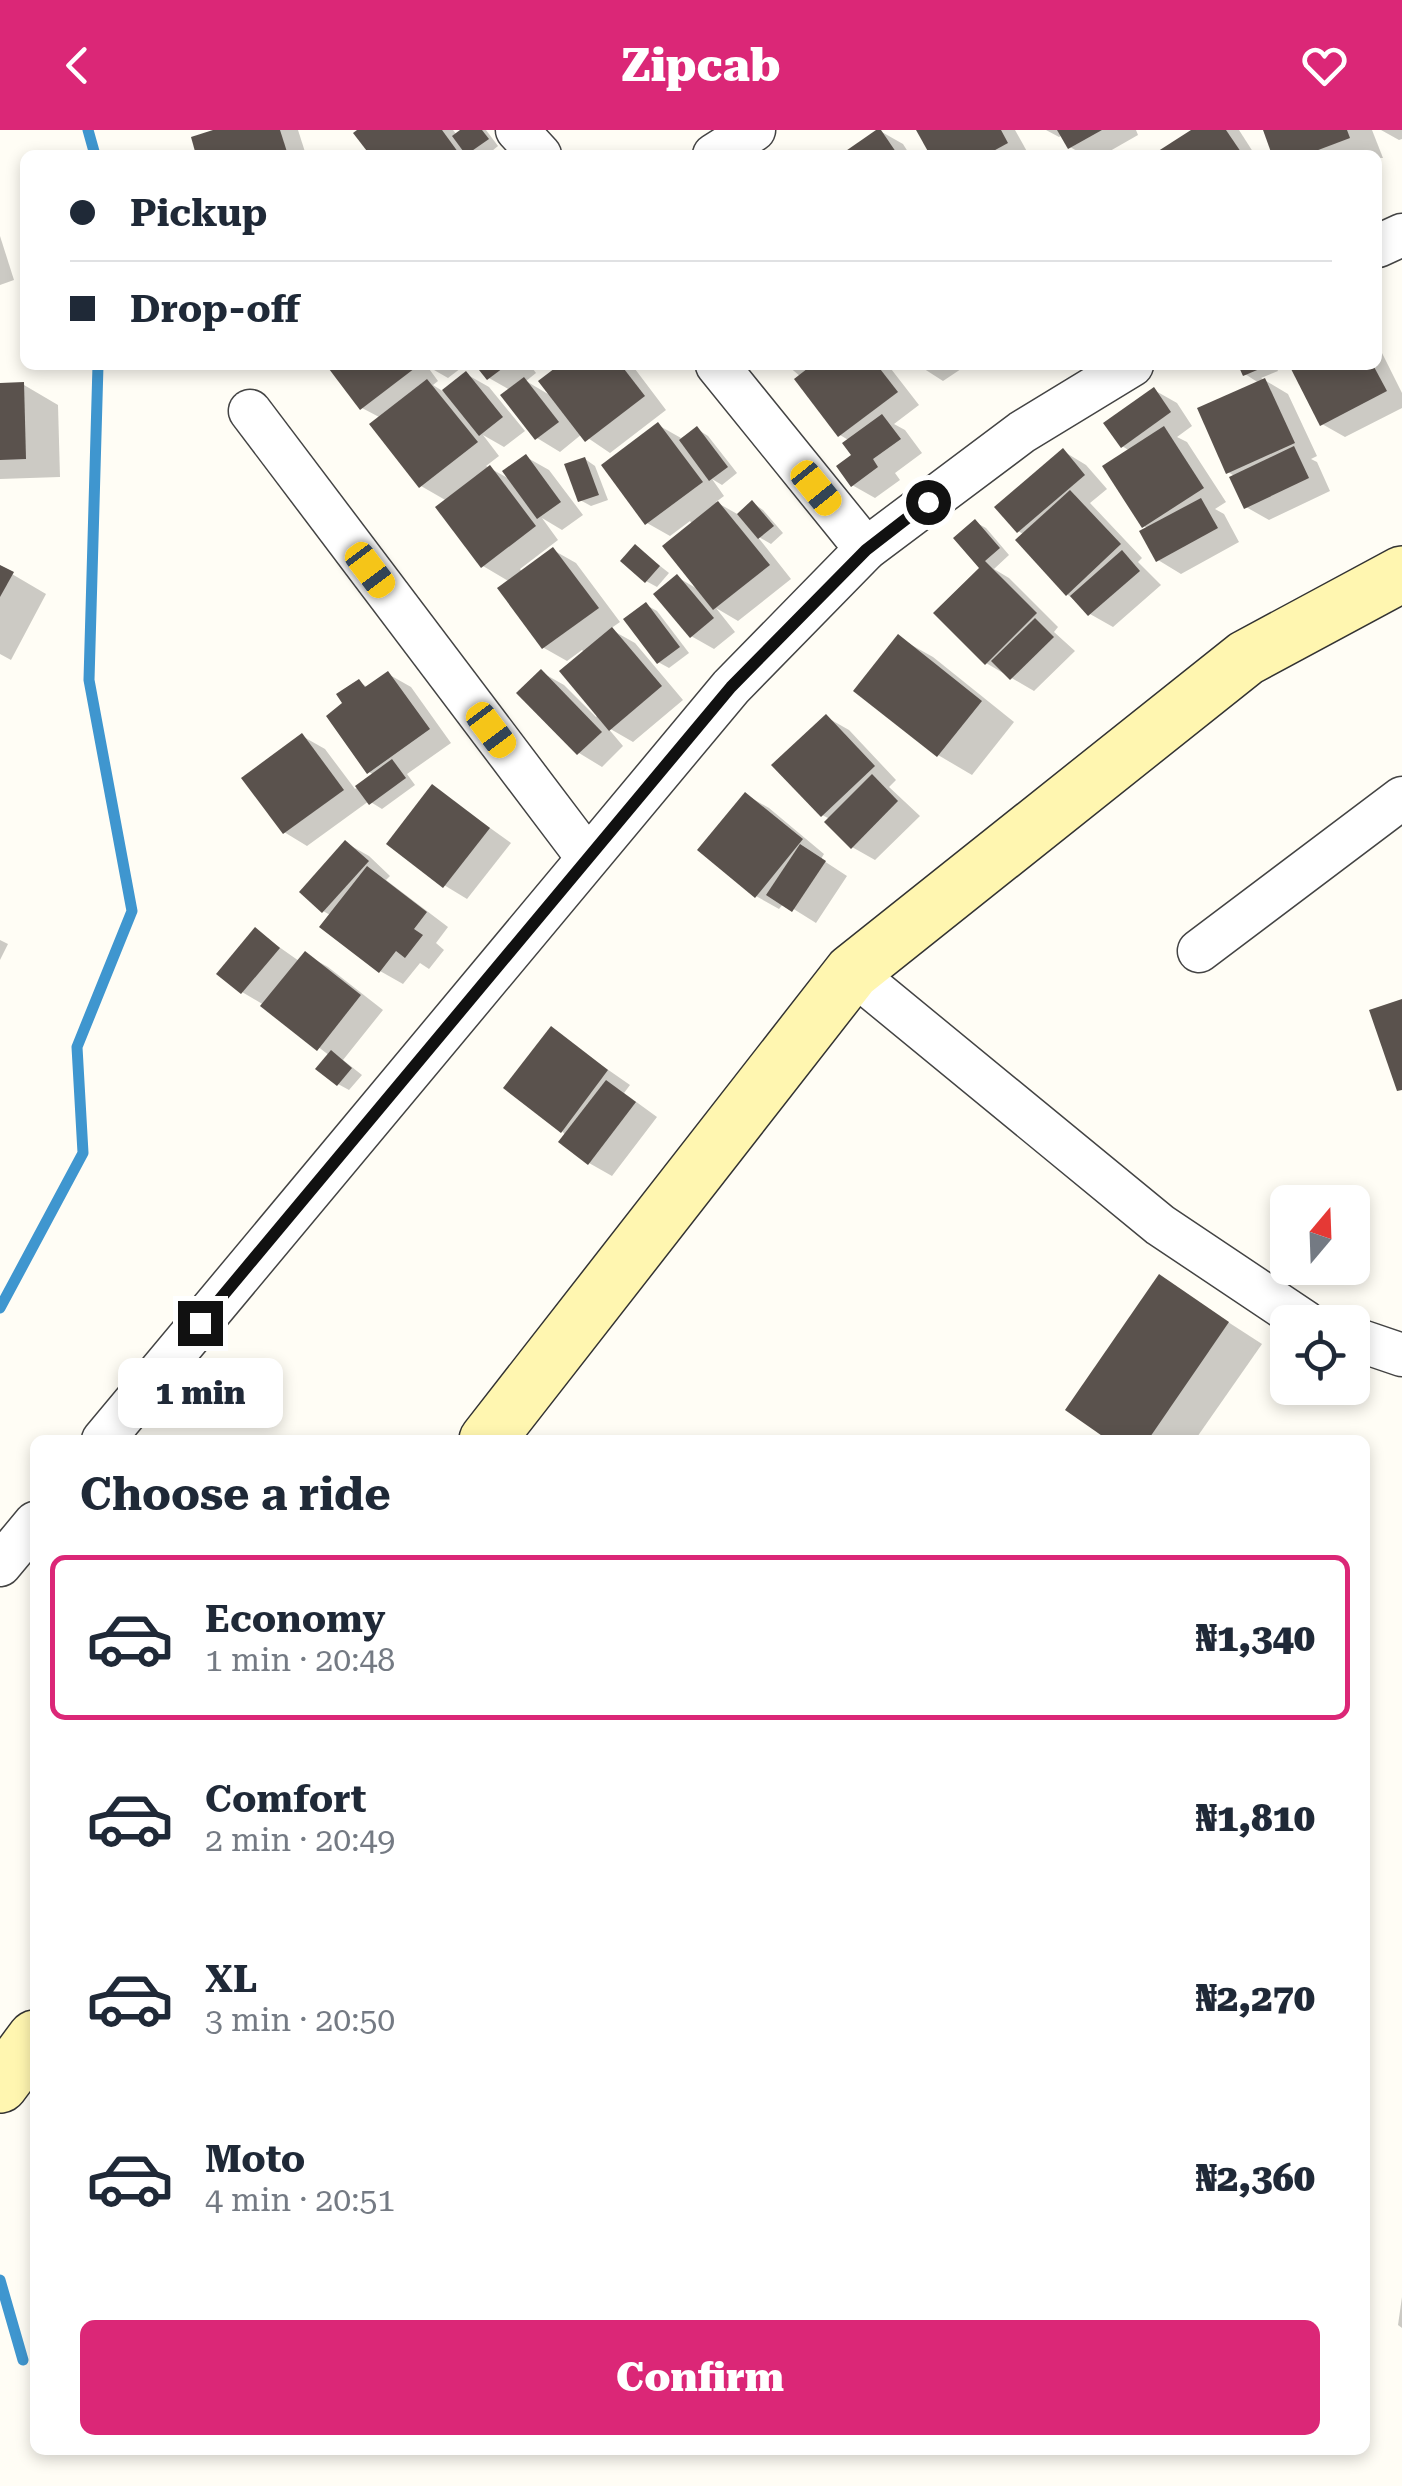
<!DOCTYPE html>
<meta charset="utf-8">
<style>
body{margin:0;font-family:"Roboto Serif",serif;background:#f6f6f7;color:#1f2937;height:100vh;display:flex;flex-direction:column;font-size:38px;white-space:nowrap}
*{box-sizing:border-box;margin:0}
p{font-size:32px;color:#747a83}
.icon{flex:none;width:55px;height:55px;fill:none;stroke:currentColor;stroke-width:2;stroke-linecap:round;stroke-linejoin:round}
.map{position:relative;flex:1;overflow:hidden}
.side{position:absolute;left:30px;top:1305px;width:1340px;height:1020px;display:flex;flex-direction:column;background:#fff;border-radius:15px;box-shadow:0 5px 15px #0003}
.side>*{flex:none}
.top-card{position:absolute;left:20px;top:20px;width:1362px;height:220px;border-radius:15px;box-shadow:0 5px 15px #0003;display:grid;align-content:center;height:220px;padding:0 50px;background:#fff}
.needle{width:65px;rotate:19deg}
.fabs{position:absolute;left:1270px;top:1055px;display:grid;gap:20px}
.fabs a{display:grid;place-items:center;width:100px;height:100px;border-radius:15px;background:#fff;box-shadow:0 5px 15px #0003;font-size:50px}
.end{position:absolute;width:45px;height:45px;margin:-22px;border:12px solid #111;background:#fff;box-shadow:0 0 0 5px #fff}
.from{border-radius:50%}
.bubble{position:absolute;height:70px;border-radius:15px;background:#fff;box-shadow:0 5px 15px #0003;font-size:32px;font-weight:800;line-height:70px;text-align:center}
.car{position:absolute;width:30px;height:60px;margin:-30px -15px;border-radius:12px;box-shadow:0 0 8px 2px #0007;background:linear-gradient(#f5c518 24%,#345 0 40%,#f5c518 0 76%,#345 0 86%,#f5c518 0)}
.top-card b{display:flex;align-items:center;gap:35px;height:95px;font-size:38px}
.top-card b+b{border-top:2px solid #e0e1e3}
.top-card i{width:25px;height:25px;background:#1f2937}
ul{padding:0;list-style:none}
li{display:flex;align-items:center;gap:30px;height:165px;margin:0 20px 15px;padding:0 30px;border:5px solid transparent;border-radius:15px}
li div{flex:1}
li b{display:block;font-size:38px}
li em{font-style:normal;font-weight:800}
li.on{border-color:#db2777}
li>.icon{width:90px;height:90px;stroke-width:1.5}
h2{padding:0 50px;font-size:45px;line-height:120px}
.action{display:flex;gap:20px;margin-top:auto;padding:20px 50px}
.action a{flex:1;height:115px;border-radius:15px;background:#db2777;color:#fff;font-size:40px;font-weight:800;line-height:115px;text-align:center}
header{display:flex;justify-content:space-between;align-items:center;height:130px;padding:0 50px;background:#db2777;color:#fff;font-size:45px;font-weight:800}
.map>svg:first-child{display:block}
.shadow{fill:#0003}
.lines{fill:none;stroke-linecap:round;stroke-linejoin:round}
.stream{stroke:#3f96cf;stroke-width:11}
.building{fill:#5a524d}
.street-casing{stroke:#444;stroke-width:45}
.secondary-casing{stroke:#333;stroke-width:58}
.street{stroke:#fff;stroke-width:42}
.secondary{stroke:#fff6b0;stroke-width:55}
.route{stroke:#111;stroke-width:12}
</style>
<header><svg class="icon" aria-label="back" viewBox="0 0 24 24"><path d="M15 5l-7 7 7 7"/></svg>Zipcab<svg class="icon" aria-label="heart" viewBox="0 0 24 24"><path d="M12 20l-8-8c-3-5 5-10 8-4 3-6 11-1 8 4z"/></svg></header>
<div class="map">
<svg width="1402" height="2356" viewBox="0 0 1402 2356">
<rect width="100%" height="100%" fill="#fffdf5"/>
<g class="shadow">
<polygon points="220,0 298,0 306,25 199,25"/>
<polygon points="362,0 453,0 457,5 464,0 486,0 498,16 487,25 373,25"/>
<polygon points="919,0 1015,0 1029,25 933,25"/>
<polygon points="1046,0 1136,0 1138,5 1103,25 1084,25 1070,17 1063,5 1059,7"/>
<polygon points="1196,0 1239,0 1255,25 1157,25"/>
<polygon points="1265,0 1372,0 1383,28 1275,25"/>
<polygon points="1381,0 1402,0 1402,9 1399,10"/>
<polygon points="880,1 903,14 910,25 844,25"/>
<polygon points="0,106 14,150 0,155"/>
<polygon points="1378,215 1402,263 1402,278 1345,307 1322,294 1292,235 1378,235"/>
<polygon points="329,235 465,235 448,248 427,236 438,251 433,255 444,262 466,244 489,257 525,301 504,317 483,305 499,326 486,336 513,351 526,327 549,340 583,385 562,400 542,388 558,410 520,439 522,442 553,420 576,433 620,492 610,499 635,513 683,570 633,612 607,597 623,616 602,637 579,623 520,563 541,542 564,555 596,587 598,585 585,523 582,520 567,531 544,518 500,459 510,452 483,436 447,371 421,356 381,288 362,278"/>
<polygon points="479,235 530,235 536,243 526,251 553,267 563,235 632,235 666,280 610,323 582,304 560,322 537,308 510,260 489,248"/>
<polygon points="787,235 888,235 919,275 894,294 905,300 922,323 895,343 900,350 875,368 852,355 855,326 850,311 840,305 801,247"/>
<polygon points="918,235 967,235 943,251"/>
<polygon points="1241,235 1275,235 1278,241 1261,248 1288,264 1317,326 1311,329 1317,332 1330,361 1269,390 1246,377 1236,347 1228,342 1259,253 1245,244"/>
<polygon points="24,255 58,275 60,347 0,349 0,256"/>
<polygon points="1154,260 1177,273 1192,296 1177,307 1187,312 1226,372 1215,379 1224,384 1239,412 1181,444 1158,430 1148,399 1144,396 1130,321 1122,316"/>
<polygon points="658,295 681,308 697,299 708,306 737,343 722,355 712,349 724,366 716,372 739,385 753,373 763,380 783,403 771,414 757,406 791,449 738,491 716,478 735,502 714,519 691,506 677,447 701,461 693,395 690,391 670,406 647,393"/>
<polygon points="1063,321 1086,335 1107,359 1090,373 1142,428 1138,432 1161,455 1113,497 1090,484 1067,464 1025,405 1018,401"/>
<polygon points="585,329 595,336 608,370 591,376 580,370"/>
<polygon points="975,392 986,398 1009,425 994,439 1009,448 1058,497 1054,502 1075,521 1034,561 986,533 983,437"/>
<polygon points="636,417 669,443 657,457 646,451"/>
<polygon points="0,437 46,464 11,530 0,524"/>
<polygon points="646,475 657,481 689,523 669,538 658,532"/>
<polygon points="899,508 933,527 1014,592 972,645 938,625"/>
<polygon points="388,544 411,557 451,613 407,644 415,655 382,679 369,671 307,716 284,702 302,606 325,619 355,659 374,645 369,642 346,574 359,552 369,558"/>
<polygon points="826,587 849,600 896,650 889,657 920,686 875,730 852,717 830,689 822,685"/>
<polygon points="433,657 511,713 467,769 444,755"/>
<polygon points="746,665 769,678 824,724 821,729 847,746 816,793 784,773 779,779 756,766"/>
<polygon points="346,713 369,726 390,746 386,750 448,797 436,813 444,820 429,839 420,833 403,854 380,841 332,786 323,781"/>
<polygon points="255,800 299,831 305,824 328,837 383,880 343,930 362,945 349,960 338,954 330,926 264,875 242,862"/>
<polygon points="0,810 8,814 0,830"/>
<polygon points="551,900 630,955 624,963 657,987 612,1046 589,1033 562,1001"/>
<polygon points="1160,1148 1262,1214 1195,1310 1113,1310"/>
<polygon points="1402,2167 1402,2198 1398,2195"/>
</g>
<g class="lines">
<g class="stream">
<polyline points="88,0 95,25"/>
<polyline points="0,1178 83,1023 77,917 132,781 89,550 98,235"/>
<polyline points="0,2150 23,2230"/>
</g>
</g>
<g class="building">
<polygon points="213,0 280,0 288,25 196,25 191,7"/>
<polygon points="357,0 442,0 458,22 454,25 370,25 353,3"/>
<polygon points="460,0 482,0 489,9 466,25 452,6"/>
<polygon points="876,0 881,0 898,25 840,25"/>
<polygon points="916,0 1001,0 1008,13 986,25 930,25"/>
<polygon points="1057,0 1102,0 1068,19"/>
<polygon points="1191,0 1226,0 1243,25 1152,25"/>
<polygon points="1263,0 1347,0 1350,8 1305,25 1272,25"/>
<polygon points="326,235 419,235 360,280"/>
<polygon points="475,235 507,235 487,250"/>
<polygon points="559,235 621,235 645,266 585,312 538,251"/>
<polygon points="812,235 877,235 898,262 838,307 794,249"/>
<polygon points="1238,235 1269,235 1243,246"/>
<polygon points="1289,235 1373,235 1387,261 1320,296"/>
<polygon points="466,241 503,287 479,306 442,260"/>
<polygon points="524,247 559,292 535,310 500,265"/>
<polygon points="1265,248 1295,313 1226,344 1197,278"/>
<polygon points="427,249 478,312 419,358 369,294"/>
<polygon points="24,252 26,329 0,330 0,253"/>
<polygon points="1154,257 1171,282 1121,318 1103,293"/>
<polygon points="882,284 901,309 873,329 878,337 851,357 836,336 851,325 842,313"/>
<polygon points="658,292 703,352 645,395 601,335"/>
<polygon points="697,296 728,337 709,351 679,310"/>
<polygon points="1164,296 1204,358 1142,398 1102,336"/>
<polygon points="1294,316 1309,348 1244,379 1229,347"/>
<polygon points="1063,318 1085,345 1017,403 994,377"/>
<polygon points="526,324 561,372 537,389 502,341"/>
<polygon points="585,327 599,365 578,372 564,334"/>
<polygon points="490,335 536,396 481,438 435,377"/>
<polygon points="1070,360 1121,414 1066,466 1015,410"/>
<polygon points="1201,368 1218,398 1156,432 1139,401"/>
<polygon points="752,370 774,396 758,409 737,384"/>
<polygon points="718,371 770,435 713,480 662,416"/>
<polygon points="975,389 1000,418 985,431 1037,483 985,535 933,483 979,438 953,408"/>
<polygon points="635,414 660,436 645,453 620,431"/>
<polygon points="553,417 599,478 542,519 497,458"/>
<polygon points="1122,420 1140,441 1088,486 1070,466"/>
<polygon points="0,435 14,442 0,467"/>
<polygon points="677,444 714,488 690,508 653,464"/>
<polygon points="646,472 680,517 657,534 623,489"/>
<polygon points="1035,488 1054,507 1010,550 991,531"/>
<polygon points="612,497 662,556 609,601 559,541"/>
<polygon points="898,504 982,571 937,627 853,561"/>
<polygon points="541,539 602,602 577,625 516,563"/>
<polygon points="388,541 430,599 367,644 326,586 342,573 336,564 359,549 365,557"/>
<polygon points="826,584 875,636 821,687 771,635"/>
<polygon points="302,603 344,660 283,704 241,648"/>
<polygon points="392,629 406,648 369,675 355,656"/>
<polygon points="872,644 898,671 851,719 824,692"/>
<polygon points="432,654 490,698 443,758 386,714"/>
<polygon points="745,662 803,709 755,768 697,720"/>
<polygon points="345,710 369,731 322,783 299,762"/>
<polygon points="800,714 826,731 792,782 766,765"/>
<polygon points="367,736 427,782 414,799 423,805 405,828 396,821 379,843 319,797"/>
<polygon points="255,797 280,818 241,864 216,844"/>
<polygon points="305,821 361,865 317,921 260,876"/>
<polygon points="1402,869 1402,960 1397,961 1369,880"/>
<polygon points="551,896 608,940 561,1003 503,958"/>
<polygon points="331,920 352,938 337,956 315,939"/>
<polygon points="606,950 636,972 588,1035 558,1012"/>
<polygon points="1159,1144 1229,1192 1148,1310 1108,1310 1065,1280"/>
</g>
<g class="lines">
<g class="street-casing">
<g id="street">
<polyline points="517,0 540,25"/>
<polyline points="714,25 754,0"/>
<polyline points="1378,116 1402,105"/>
<polyline points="717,235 866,419"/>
<polyline points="250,281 587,727"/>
<polyline points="1199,821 1402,668"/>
<polyline points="852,842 1160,1095 1305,1192"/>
<polyline points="1352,1208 1402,1225"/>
<polyline points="103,1310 731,557 866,419 1022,302 1132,235"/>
<polyline points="0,1435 35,1393"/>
</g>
</g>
<g class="secondary-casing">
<g id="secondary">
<polyline points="487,1310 852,842 1246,528 1402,444"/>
<polyline points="0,1955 35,1908"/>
</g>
</g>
<use href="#street" class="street"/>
<use href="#secondary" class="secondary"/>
</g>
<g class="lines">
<polyline class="route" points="200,1193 731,557 866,420 928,372"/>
</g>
</svg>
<div class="fabs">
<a><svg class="needle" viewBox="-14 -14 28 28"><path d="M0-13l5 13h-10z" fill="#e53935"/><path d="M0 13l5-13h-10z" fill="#747a83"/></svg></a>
<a><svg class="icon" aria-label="locate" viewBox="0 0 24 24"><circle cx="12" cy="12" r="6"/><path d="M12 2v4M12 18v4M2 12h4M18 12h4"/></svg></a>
</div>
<i class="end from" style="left:928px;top:372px"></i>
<i class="end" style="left:200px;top:1193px"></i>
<div class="bubble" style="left:118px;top:1228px;width:165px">1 min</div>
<i class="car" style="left:816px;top:358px;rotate:141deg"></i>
<i class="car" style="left:370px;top:440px;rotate:143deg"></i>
<i class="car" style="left:491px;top:600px;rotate:143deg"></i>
<div class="top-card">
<b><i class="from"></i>Pickup</b>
<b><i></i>Drop-off</b>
</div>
<section class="side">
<h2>Choose a ride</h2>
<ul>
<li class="on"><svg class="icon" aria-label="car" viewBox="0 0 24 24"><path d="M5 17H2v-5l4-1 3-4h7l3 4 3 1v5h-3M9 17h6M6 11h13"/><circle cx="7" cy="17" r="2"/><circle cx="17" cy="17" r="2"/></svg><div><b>Economy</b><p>1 min · 20:48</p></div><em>₦1,340</em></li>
<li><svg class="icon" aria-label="car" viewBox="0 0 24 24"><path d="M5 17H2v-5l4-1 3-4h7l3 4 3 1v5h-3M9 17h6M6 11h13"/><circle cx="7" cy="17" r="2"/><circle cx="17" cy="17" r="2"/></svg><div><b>Comfort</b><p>2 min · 20:49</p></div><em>₦1,810</em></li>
<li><svg class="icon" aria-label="car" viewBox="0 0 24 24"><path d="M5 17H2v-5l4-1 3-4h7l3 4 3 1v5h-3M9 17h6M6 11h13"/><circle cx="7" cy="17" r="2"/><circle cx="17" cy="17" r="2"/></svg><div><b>XL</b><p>3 min · 20:50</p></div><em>₦2,270</em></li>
<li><svg class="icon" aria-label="car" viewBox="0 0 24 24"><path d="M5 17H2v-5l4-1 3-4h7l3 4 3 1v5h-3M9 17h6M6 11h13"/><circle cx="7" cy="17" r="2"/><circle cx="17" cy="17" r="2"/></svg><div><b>Moto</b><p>4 min · 20:51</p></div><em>₦2,360</em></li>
</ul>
<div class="action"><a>Confirm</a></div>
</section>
</div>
